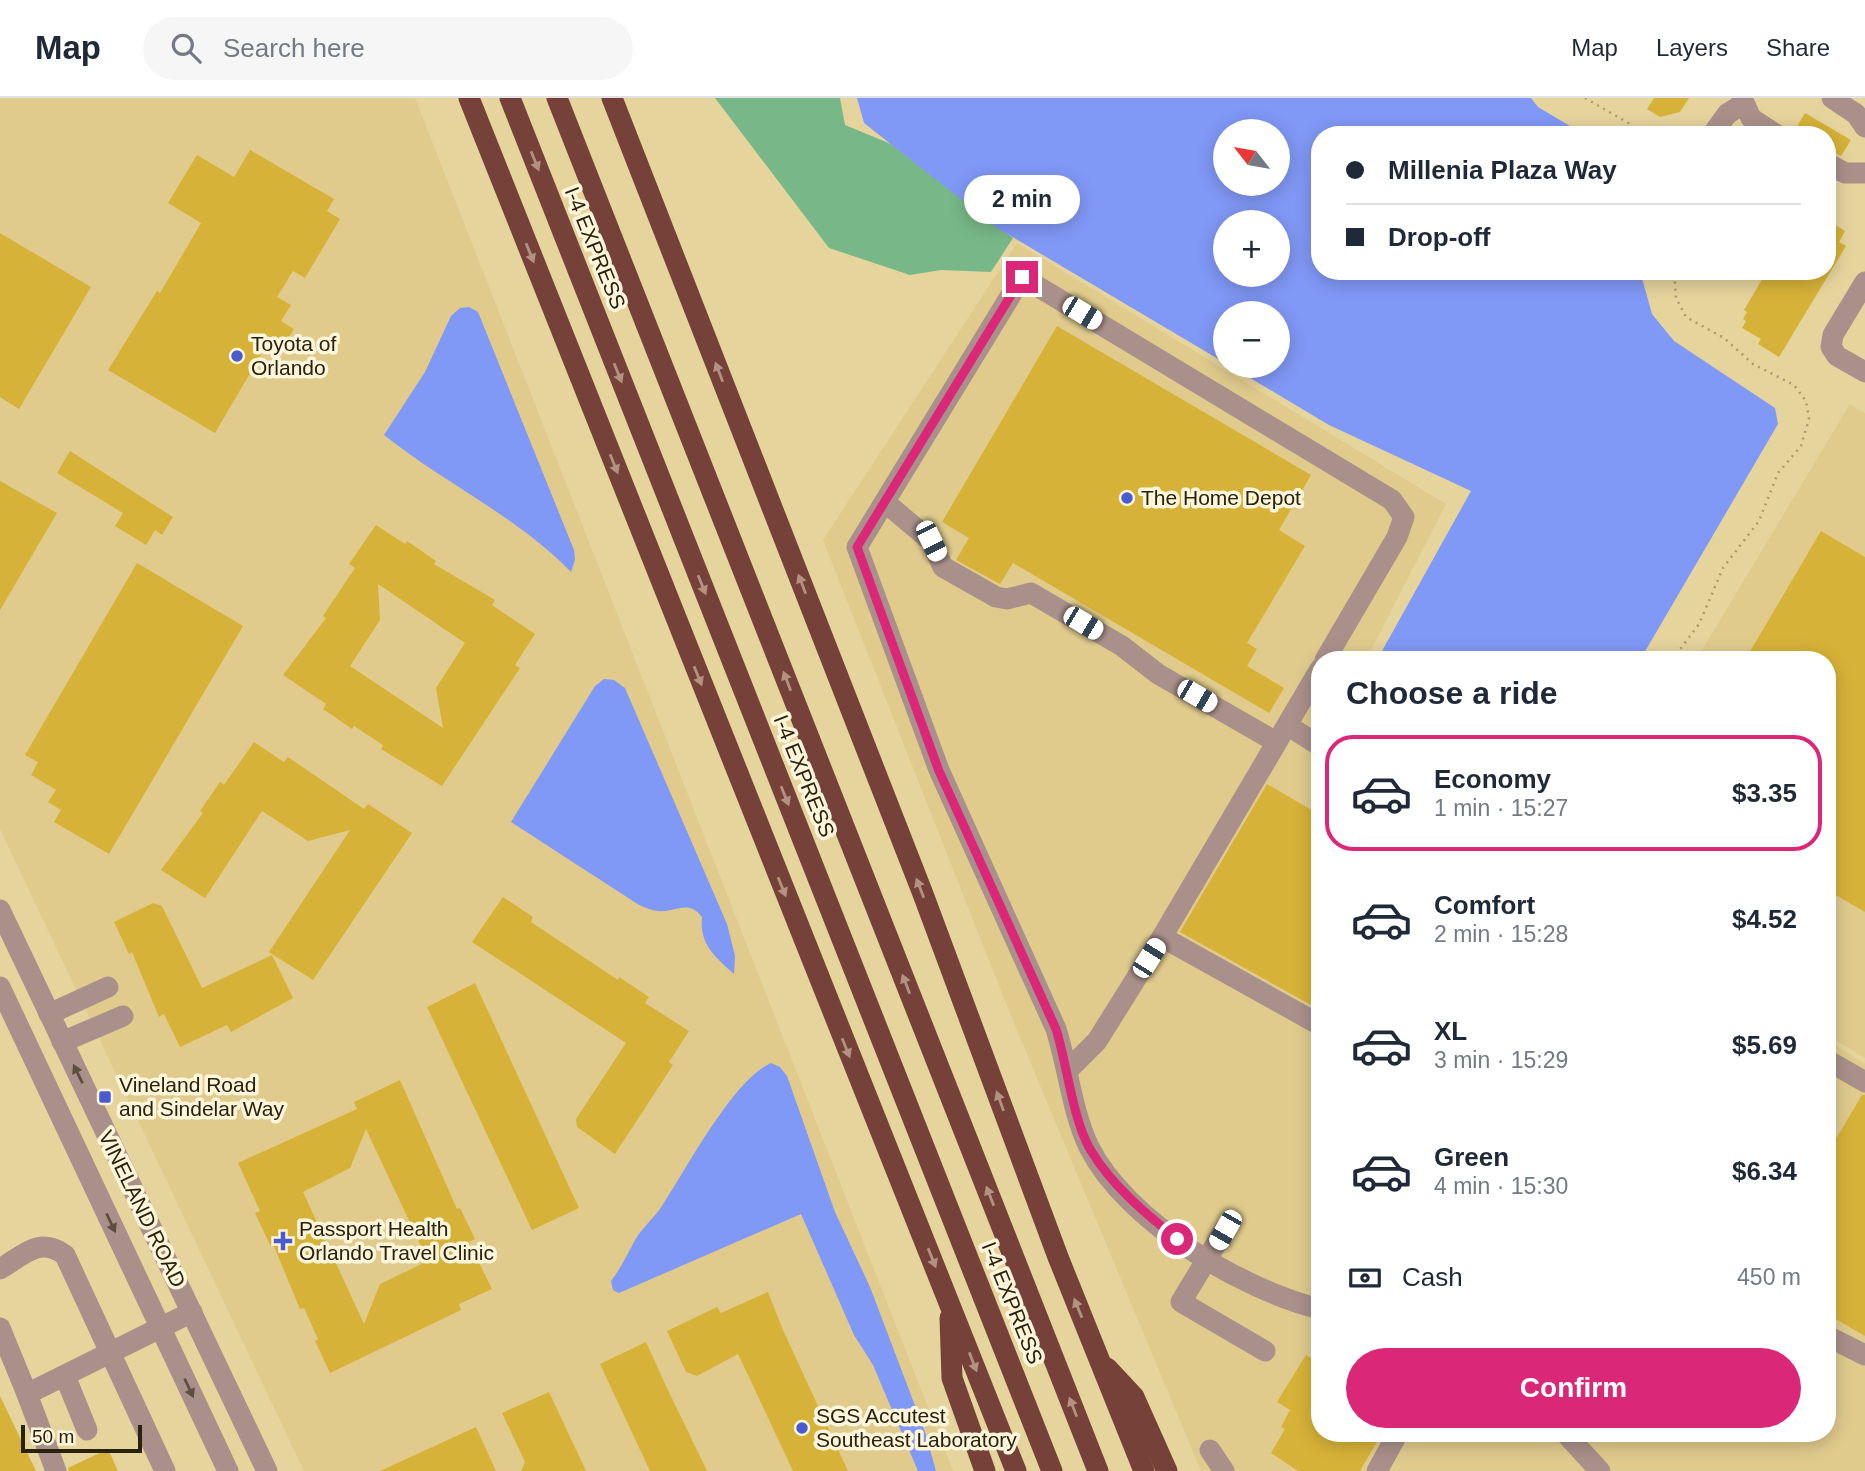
<!DOCTYPE html>
<meta charset="utf-8">
<style>
body{margin:0;font-family:Helvetica,sans-serif;background:#f6f6f7;color:#1f2937;height:100vh;display:flex;flex-direction:column;font-size:26px;white-space:nowrap}
*{box-sizing:border-box;margin:0}
p{font-size:23px;color:#747a83}
.icon{flex:none;width:38px;height:38px;fill:none;stroke:currentColor;stroke-width:2;stroke-linecap:round;stroke-linejoin:round}
.map{position:relative;flex:1;overflow:hidden}
.panel{position:absolute;left:1311px;top:553px;width:525px;height:791px;display:flex;flex-direction:column;background:#fff;border-radius:28px;box-shadow:0 4px 18px #0003}
.panel>*{flex:none}
.hud{position:absolute;left:1311px;top:28px;width:525px;height:154px;border-radius:28px;box-shadow:0 4px 18px #0003;display:grid;align-content:center;height:154px;padding:0 35px;background:#fff}
.needle{width:46px;rotate:301deg}
.tools{position:absolute;left:1213px;top:21px;display:grid;gap:14px}
.tools a{display:grid;place-items:center;width:77px;height:77px;border-radius:50%;background:#fff;box-shadow:0 4px 18px #0003;font-size:35px}
.scale{position:absolute;left:21px;bottom:18px;width:121px;box-sizing:border-box;padding-left:7px;border:4px solid #29220d;border-top:0;font-size:19px;line-height:24px;white-space:nowrap;color:#29220d;-webkit-text-stroke:5px #fef5da;paint-order:stroke}
.end{position:absolute;width:32px;height:32px;margin:-16px;border:9px solid #db2777;background:#fff;box-shadow:0 0 0 4px #fff}
.from{border-radius:50%}
.bubble{position:absolute;height:49px;border-radius:24px;background:#fff;box-shadow:0 4px 18px #0003;font-size:23px;font-weight:700;line-height:49px;text-align:center}
.car{position:absolute;width:21px;height:42px;margin:-21px -10px;border-radius:9px;box-shadow:0 0 5px 2px #0007;background:linear-gradient(#fff 24%,#345 0 40%,#fff 0 76%,#345 0 86%,#fff 0)}
.hud b{display:flex;align-items:center;gap:24px;height:66px;font-size:26px}
.hud b+b{border-top:2px solid #e0e1e3}
.hud i{width:18px;height:18px;background:#1f2937}
ul{padding:0;list-style:none}
li{display:flex;align-items:center;gap:21px;height:116px;margin:0 14px 10px;padding:0 21px;border:4px solid transparent;border-radius:28px}
li div{flex:1}
li b{display:block;font-size:26px}
li em{font-style:normal;font-weight:700}
li.on{border-color:#db2777}
li>.icon{width:63px;height:63px;stroke-width:1.5}
h2{padding:0 35px;font-size:32px;line-height:84px}
.pay{display:flex;align-items:center;gap:18px;height:77px;padding:0 35px;font-size:26px}
.pay p{margin-inline-start:auto}
.primary-button{display:flex;gap:14px;margin-top:auto;padding:14px 35px}
.primary-button a{flex:1;height:80px;border-radius:42px;background:#db2777;color:#fff;font-size:28px;font-weight:700;line-height:80px;text-align:center}
header{display:flex;align-items:center;gap:42px;box-sizing:border-box;height:98px;padding:0 35px;background:#fff;border-bottom:2px solid #e0e1e3}
header strong{font-size:33px}
nav{display:flex;gap:38px;margin-inline-start:auto;font-size:24px}
.search{width:490px;height:63px;background:#f6f6f7;display:flex;align-items:center;gap:18px;box-sizing:border-box;padding:0 24px;border-radius:38px;color:#747a83;font-size:26px}
.map>svg:first-child{display:block}
.built{fill:#e0cb8d}
.green{fill:#78b888}
.water{fill:#8098f6;fill-rule:evenodd}
.building{fill:#d7b238;fill-rule:evenodd}
.lines{fill:none;stroke-linecap:round;stroke-linejoin:round}
.path{stroke:#aa9b6f;stroke-width:2.5;stroke-dasharray:2 5;stroke-linecap:butt}
.minor{stroke:#aa908a;stroke-width:21}
.highway{stroke:#754138;stroke-width:21}
.oneway{fill:#b39281}
.oneway2{fill:#5d4e3f}
.route{stroke:#db2777;stroke-width:9}
.poi-dot{fill:#485bcf;stroke:#fef5da;stroke-width:2.5}
.labels{text-anchor:middle;stroke-width:7;stroke-linejoin:round;paint-order:stroke}
.street-label{font-size:21px;fill:#29220d;stroke:#fef5da}
.poi-label{font-size:21px;fill:#29220d;stroke:#fef5da;text-anchor:start}
</style>
<header>
<strong>Map</strong>
<div class="search"><svg class="icon" aria-label="search" viewBox="0 0 24 24"><circle cx="10" cy="10" r="6"/><path d="M15 15l6 6"/></svg>Search here</div>
<nav><a>Map</a><a>Layers</a><a>Share</a></nav>
</header>
<div class="map">
<svg width="1865" height="1373" viewBox="0 0 1865 1373">
<rect width="100%" height="100%" fill="#e6d49d"/>
<g class="built">
<polygon points="0,0 415,0 953,1373 304,1373 0,731"/>
<polygon points="1017,145 1446,406 1366,562 1320,562 1320,1335 1827,1335 1827,942 1865,966 1865,1373 1201,1373 1009,913 823,442"/>
<polygon points="1850,306 1865,315 1865,960 1827,937 1827,562 1696,562"/>
</g>
<polygon class="green" points="715,0 840,0 845,27 891,46 1013,140 991,174 941,172 910,177 829,150"/>
<g class="water">
<path d="M857,0H1531L1538,9L1585,37H1320V173H1640L1652,216L1674,243L1775,310L1778,326L1640,562H1377L1471,393L1329,327L1230,268H1278V215H1225V265L999,131L864,25ZM1278,33V86H1225V33ZM1225,124H1278V177H1225Z"/>
<path d="M469,209L478,214L574,452L575,462L571,474C518,419 444,385 384,337L425,274L451,218L460,210Z"/>
<path d="M604,581L614,582L625,590L727,826L735,858L734,876C715,859 699,846 702,819C690,804 681,811 665,813C654,814 645,810 636,805L511,724L595,588Z"/>
<path d="M771,965L780,969L787,978L835,1114L870,1189L925,1334L936,1373H918L873,1267L854,1237L801,1116L619,1195L613,1192L611,1183C621,1170 627,1157 635,1142C642,1130 654,1120 662,1108C685,1073 734,980 771,965Z"/>
</g>
<g class="building">
<polygon points="1654,0 1689,0 1680,14 1660,19 1647,11"/>
<polygon points="1805,15 1851,42 1841,58 1827,52 1827,37 1792,37"/>
<polygon points="250,52 334,101 327,113 340,121 305,180 293,173 277,199 291,207 281,223 294,231 285,246 272,238 215,335 108,272 157,193 160,195 201,125 168,105 197,57 234,79"/>
<polygon points="1827,122 1845,133 1839,144 1846,148 1779,259 1758,246 1761,241 1742,230 1746,223 1743,221 1747,214 1744,212 1767,173 1827,173"/>
<polygon points="0,135 91,189 19,311 0,299"/>
<polygon points="1057,228 1311,377 1279,432 1305,448 1247,545 1257,551 1247,568 1284,590 1269,615 1013,465 1000,486 956,462 969,440 942,424"/>
<polygon points="70,353 173,419 162,437 155,432 146,447 115,428 123,415 57,375"/>
<polygon points="0,383 57,415 0,512"/>
<path d="M376,427L405,446L407,443L436,463L434,466L495,502L492,507L535,536L515,567L520,570L442,688L381,651L383,647L354,628L352,631L323,611L326,606L283,577L326,520L323,518L355,470L349,466ZM378,486L465,545L436,590L443,630L350,568L380,522Z"/>
<polygon points="1821,433 1865,459 1865,814 1827,792 1827,562 1745,562"/>
<polygon points="137,465 243,528 109,756 54,724 61,712 48,704 56,692 31,677 38,664 25,657"/>
<polygon points="254,644 284,664 288,659 364,711 368,706 412,735 313,882 269,854 350,732 308,743 262,713 205,800 161,772 203,715 200,713 220,684 224,687"/>
<polygon points="1267,686 1320,717 1320,912 1180,834"/>
<polygon points="503,799 533,819 531,824 618,882 619,879 649,899 645,905 689,933 669,964 673,967 615,1056 577,1029 576,1021 626,945 472,844"/>
<polygon points="153,805 162,808 202,890 272,857 293,900 231,934 227,927 180,949 164,916 159,919 132,854 129,856 114,824"/>
<polygon points="475,885 579,1110 532,1132 427,909"/>
<path d="M400,982L457,1111L460,1110L475,1141L469,1144L492,1191L459,1206L461,1212L330,1275L315,1243L318,1241L304,1210L300,1211L273,1146L270,1147L255,1115L260,1113L238,1065L357,1011L354,1004ZM366,1031L428,1163L380,1186L364,1226L303,1094L350,1070Z"/>
<polygon points="1862,997 1865,997 1865,1238 1827,1216 1827,1056"/>
<polygon points="768,1194 783,1232 848,1373 793,1373 738,1256 697,1278 686,1274 667,1233 717,1209 721,1215"/>
<polygon points="646,1244 666,1288 707,1373 650,1373 600,1266"/>
<polygon points="1306,1257 1320,1265 1320,1335 1382,1335 1360,1373 1298,1373 1271,1355 1285,1331 1281,1329 1290,1312 1277,1304"/>
<polygon points="549,1294 586,1373 521,1373 525,1364 502,1315"/>
<polygon points="0,1298 36,1373 0,1373"/>
<polygon points="476,1329 496,1373 380,1373"/>
<polygon points="108,1351 118,1373 69,1373 68,1370"/>
</g>
<g class="lines">
<g class="path">
<polyline points="1585,0 1630,26 1641,37"/>
<polyline points="1672,562 1699,526 1723,470 1759,423 1778,375 1801,348 1809,321 1806,303 1794,287 1753,266 1724,240 1686,219 1676,200 1674,173"/>
</g>
<g class="minor">
<polyline points="1742,0 1751,20 1777,37"/>
<polyline points="1832,0 1856,16 1865,29"/>
<polyline points="1712,37 1727,16 1743,6"/>
<polyline points="1827,65 1845,75 1865,75"/>
<polyline points="1865,184 1833,237 1831,249 1837,258 1865,274"/>
<polyline points="886,405 931,443 943,469 996,499 1007,501 1031,495 1122,548 1158,576 1276,644"/>
<polyline points="1287,627 1320,648"/>
<polyline points="0,812 267,1373"/>
<polyline points="1162,839 1320,927"/>
<polyline points="0,889 228,1373"/>
<polyline points="49,916 108,889"/>
<polyline points="62,944 123,918"/>
<polyline points="1827,962 1865,984"/>
<polyline points="1068,972 1097,943 1162,839 1320,571"/>
<polyline points="1225,1131 1181,1204 1265,1253"/>
<path d="M0,1171C24,1157 39,1138 65,1157L165,1373"/>
<path d="M1320,1211C1242,1192 1126,1123 1089,1049C1072,1014 1068,969 1056,931L939,672L857,449L1022,179L1392,402L1404,419L1397,439L1325,562"/>
<polyline points="0,1230 27,1296 192,1214"/>
<polyline points="1827,1238 1865,1257"/>
<polyline points="65,1278 87,1332"/>
<polyline points="27,1296 56,1373"/>
<polyline points="1565,1335 1600,1373"/>
<polyline points="1210,1352 1224,1373"/>
<polyline points="1377,1373 1398,1335"/>
</g>
<g class="highway">
<polyline points="469,0 1016,1373"/>
<polyline points="510,0 1052,1373"/>
<polyline points="557,0 1098,1373"/>
<polyline points="612,0 923,796 1058,1159 1144,1373"/>
<polyline points="950,1220 952,1280 985,1373"/>
<polyline points="1107,1270 1134,1299 1167,1373"/>
</g>
</g>
<defs><path id="oneway-solid" d="M-6-.8H1V-3.2L6.5 0L1 3.2V.8H-6Z" transform="scale(1.75)"/></defs>
<g class="oneway">
<use href="#oneway-solid" transform="translate(535 63) rotate(68)"/>
<use href="#oneway-solid" transform="translate(530 155) rotate(68)"/>
<use href="#oneway-solid" transform="translate(719 274) rotate(-111)"/>
<use href="#oneway-solid" transform="translate(618 275) rotate(68)"/>
<use href="#oneway-solid" transform="translate(614 366) rotate(68)"/>
<use href="#oneway-solid" transform="translate(802 486) rotate(-111)"/>
<use href="#oneway-solid" transform="translate(702 487) rotate(68)"/>
<use href="#oneway-solid" transform="translate(698 578) rotate(68)"/>
<use href="#oneway-solid" transform="translate(787 583) rotate(-111)"/>
<use href="#oneway-solid" transform="translate(785 698) rotate(68)"/>
<use href="#oneway-solid" transform="translate(782 789) rotate(68)"/>
<use href="#oneway-solid" transform="translate(920 790) rotate(-111)"/>
<use href="#oneway-solid" transform="translate(906 886) rotate(-111)"/>
<use href="#oneway-solid" transform="translate(846 950) rotate(68)"/>
<use href="#oneway-solid" transform="translate(1000 1003) rotate(-110)"/>
<use href="#oneway-solid" transform="translate(990 1098) rotate(-111)"/>
<use href="#oneway-solid" transform="translate(932 1160) rotate(68)"/>
<use href="#oneway-solid" transform="translate(1078 1210) rotate(-112)"/>
<use href="#oneway-solid" transform="translate(973 1264) rotate(69)"/>
<use href="#oneway-solid" transform="translate(1073 1309) rotate(-111)"/>
</g>
<g class="oneway2">
<use href="#oneway-solid" transform="translate(78 976) rotate(-116)"/>
<use href="#oneway-solid" transform="translate(111 1125) rotate(65)"/>
<use href="#oneway-solid" transform="translate(189 1290) rotate(65)"/>
</g>
<g class="lines">
<path class="route" d="M1022,179L857,449L939,673L1056,931C1067,966 1073,1022 1090,1051C1111,1087 1145,1115 1177,1141"/>
</g>
<g class="poi-dot">
<circle cx="237" cy="258" r="7"/>
<circle cx="1127" cy="400" r="7"/>
<rect x="98" y="992" width="14" height="14" rx="3.5"/>
<path d="M279.5 1132.5h7v7h7v7h-7v7h-7v-7h-7v-7h7z"/>
<circle cx="802" cy="1330" r="7"/>
</g>
<g class="labels">
<g class="street-label">
<text transform="translate(595 150) rotate(68)" y="7">I-4 EXPRESS</text>
<text transform="translate(804 678) rotate(68)" y="7">I-4 EXPRESS</text>
<text transform="translate(142 1111) rotate(64)" y="7">VINELAND ROAD</text>
<text transform="translate(1012 1205) rotate(68)" y="7">I-4 EXPRESS</text>
</g>
<g class="poi-label">
<text x="251" y="253">Toyota of<tspan x="251" dy="24">Orlando</tspan></text>
<text x="1141" y="407">The Home Depot</text>
<text x="119" y="994">Vineland Road<tspan x="119" dy="24">and Sindelar Way</tspan></text>
<text x="299" y="1138">Passport Health<tspan x="299" dy="24">Orlando Travel Clinic</tspan></text>
<text x="816" y="1325">SGS Accutest<tspan x="816" dy="24">Southeast Laboratory</tspan></text>
</g>
</g>
</svg>
<div class="tools">
<a><svg class="needle" viewBox="-14 -14 28 28"><path d="M0-13l5 13h-10z" fill="#e53935"/><path d="M0 13l5-13h-10z" fill="#747a83"/></svg></a>
<a>+</a>
<a>−</a>
</div>
<div class="scale">50 m</div>
<i class="end from" style="left:1177px;top:1141px"></i>
<i class="end" style="left:1022px;top:179px"></i>
<div class="bubble" style="left:964px;top:77px;width:116px">2 min</div>
<i class="car" style="left:1082px;top:215px;rotate:121deg"></i>
<i class="car" style="left:931px;top:443px;rotate:154deg"></i>
<i class="car" style="left:1083px;top:525px;rotate:121deg"></i>
<i class="car" style="left:1197px;top:598px;rotate:120deg"></i>
<i class="car" style="left:1149px;top:860px;rotate:32deg"></i>
<i class="car" style="left:1225px;top:1132px;rotate:210deg"></i>
<div class="hud">
<b><i class="from"></i>Millenia Plaza Way</b>
<b><i></i>Drop-off</b>
</div>
<section class="panel">
<h2>Choose a ride</h2>
<ul>
<li class="on"><svg class="icon" aria-label="car" viewBox="0 0 24 24"><path d="M5 17H2v-5l4-1 3-4h7l3 4 3 1v5h-3M9 17h6M6 11h13"/><circle cx="7" cy="17" r="2"/><circle cx="17" cy="17" r="2"/></svg><div><b>Economy</b><p>1 min · 15:27</p></div><em>$3.35</em></li>
<li><svg class="icon" aria-label="car" viewBox="0 0 24 24"><path d="M5 17H2v-5l4-1 3-4h7l3 4 3 1v5h-3M9 17h6M6 11h13"/><circle cx="7" cy="17" r="2"/><circle cx="17" cy="17" r="2"/></svg><div><b>Comfort</b><p>2 min · 15:28</p></div><em>$4.52</em></li>
<li><svg class="icon" aria-label="car" viewBox="0 0 24 24"><path d="M5 17H2v-5l4-1 3-4h7l3 4 3 1v5h-3M9 17h6M6 11h13"/><circle cx="7" cy="17" r="2"/><circle cx="17" cy="17" r="2"/></svg><div><b>XL</b><p>3 min · 15:29</p></div><em>$5.69</em></li>
<li><svg class="icon" aria-label="car" viewBox="0 0 24 24"><path d="M5 17H2v-5l4-1 3-4h7l3 4 3 1v5h-3M9 17h6M6 11h13"/><circle cx="7" cy="17" r="2"/><circle cx="17" cy="17" r="2"/></svg><div><b>Green</b><p>4 min · 15:30</p></div><em>$6.34</em></li>
</ul>
<div class="pay"><svg class="icon" aria-label="cash" viewBox="0 0 24 24"><path d="M3 7h18v10H3z"/><circle cx="12" cy="12" r="2"/></svg>Cash<p>450 m</p></div>
<div class="primary-button"><a>Confirm</a></div>
</section>
</div>
